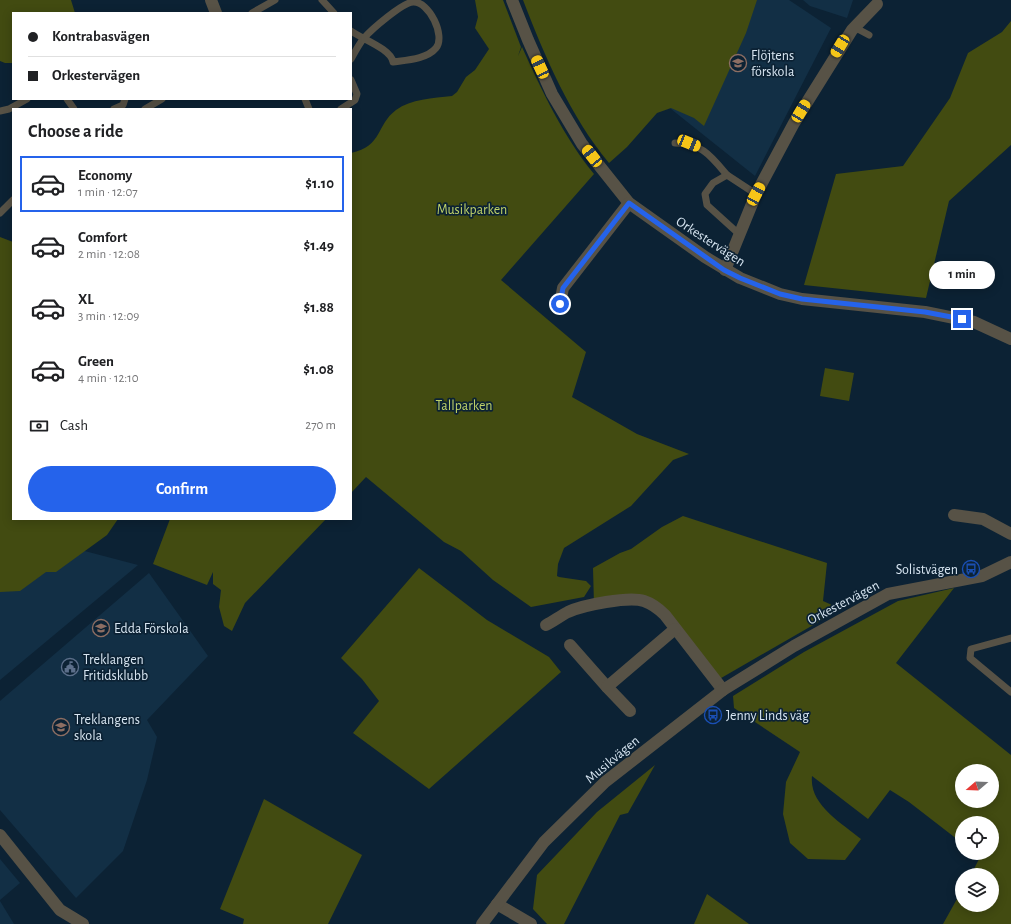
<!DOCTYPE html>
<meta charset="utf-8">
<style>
body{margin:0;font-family:"Alegreya Sans",sans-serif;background:#f2f2f2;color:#202124;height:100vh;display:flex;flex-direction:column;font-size:15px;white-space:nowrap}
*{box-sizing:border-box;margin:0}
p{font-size:13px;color:#757577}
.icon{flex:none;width:22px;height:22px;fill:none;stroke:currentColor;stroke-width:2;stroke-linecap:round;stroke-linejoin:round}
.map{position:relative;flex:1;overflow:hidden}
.drawer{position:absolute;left:12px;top:108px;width:340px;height:412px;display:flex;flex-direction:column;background:#fff;border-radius:0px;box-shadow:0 2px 10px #0003}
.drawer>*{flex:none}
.top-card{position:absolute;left:12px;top:12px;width:340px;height:88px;border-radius:0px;box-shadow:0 2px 10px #0003;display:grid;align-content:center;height:88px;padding:0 16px;background:#fff}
.needle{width:26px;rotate:251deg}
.fabs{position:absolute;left:955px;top:764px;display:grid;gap:8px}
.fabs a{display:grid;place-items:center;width:44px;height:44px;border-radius:50%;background:#fff;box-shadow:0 2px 10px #0003;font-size:20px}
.end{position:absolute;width:18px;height:18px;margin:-9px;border:5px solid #2563eb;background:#fff;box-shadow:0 0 0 2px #fff}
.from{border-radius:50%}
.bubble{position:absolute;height:28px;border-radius:14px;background:#fff;box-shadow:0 2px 10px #0003;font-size:13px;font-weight:600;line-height:28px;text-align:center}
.car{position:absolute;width:12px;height:24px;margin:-12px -6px;border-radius:5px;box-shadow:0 0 3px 1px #0007;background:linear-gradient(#f5c518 24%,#345 0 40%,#f5c518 0 76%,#345 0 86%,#f5c518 0)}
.top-card b{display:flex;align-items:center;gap:14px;height:38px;font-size:15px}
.top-card b+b{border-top:1px solid #e0e0e0}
.top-card i{width:10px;height:10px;background:#202124}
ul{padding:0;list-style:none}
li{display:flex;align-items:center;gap:12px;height:56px;margin:0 8px 6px;padding:0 8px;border:2px solid transparent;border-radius:0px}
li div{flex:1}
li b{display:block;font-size:15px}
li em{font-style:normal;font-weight:600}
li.active{border-color:#2563eb}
li>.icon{width:36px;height:36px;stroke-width:1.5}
h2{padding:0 16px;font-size:18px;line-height:48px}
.pay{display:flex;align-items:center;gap:10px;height:44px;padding:0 16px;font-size:15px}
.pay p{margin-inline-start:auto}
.action{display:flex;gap:8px;margin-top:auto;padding:8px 16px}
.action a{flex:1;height:46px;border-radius:24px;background:#2563eb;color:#fff;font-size:16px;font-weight:600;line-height:46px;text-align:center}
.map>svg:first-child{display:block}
.built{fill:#122f45}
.green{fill:#424b11;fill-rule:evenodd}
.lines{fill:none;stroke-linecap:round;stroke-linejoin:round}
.service{stroke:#575246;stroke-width:7}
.minor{stroke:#575246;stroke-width:12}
.route{stroke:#2563eb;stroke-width:5}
.labels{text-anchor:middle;stroke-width:3.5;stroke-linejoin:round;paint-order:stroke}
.poi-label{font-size:14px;fill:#d7e5f1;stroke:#0c2234;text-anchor:start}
.park-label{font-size:14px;fill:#bed169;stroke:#0c2234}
.street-label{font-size:14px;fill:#d7e5f1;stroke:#0c2234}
</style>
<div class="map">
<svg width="1011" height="924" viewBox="0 0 1011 924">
<rect width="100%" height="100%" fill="#0c2234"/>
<g class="built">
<polygon points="673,0 789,0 831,28 755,176 656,97"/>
<polygon points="803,0 853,0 847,18 810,6"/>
<polygon points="35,538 138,565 0,680 0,568"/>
<polygon points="149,573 208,656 147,720 157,737 147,780 123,851 76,898 0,810 0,701"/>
<polygon points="0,859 20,883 0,900"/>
<polygon points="0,901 14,924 0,924"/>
</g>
<g class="green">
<polygon points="0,0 71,0 75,13 13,13 13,63 5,63 0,61"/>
<path d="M475,0H503L521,47L518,56L522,47C542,91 563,136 594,174L501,280L586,352L572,397L637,434L689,454L673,460L631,506L564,548L558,564L557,576L559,577L586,581L591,586L584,597L531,607L493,580L461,551L444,542L366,477L351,493V153C383,146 376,125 396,110C411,99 433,98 452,96L457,92L466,77L475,70L489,49L475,28L478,17Z"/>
<path d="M523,0H757L746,33L704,126L694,118L671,108L657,113L627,147L609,163C570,116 545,57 523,0Z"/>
<polygon points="1011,21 1011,145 949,201 926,298 804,285 836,174 903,166 950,98 968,53 1002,32"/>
<polygon points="0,237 13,242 13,519 118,519 107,535 56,572 46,572 20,591 0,592"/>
<polygon points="825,368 854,373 849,401 820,396"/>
<polygon points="683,516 827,563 823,601 841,609 716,681 646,601 594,605 593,568 620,553 631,549 662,527"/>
<polygon points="170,519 326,519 245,603 232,631 224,626 219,607 221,590 213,584 213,572 207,585 153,564"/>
<polygon points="419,568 487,620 549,657 561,672 429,789 353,733 379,701 362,679 341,658"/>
<path d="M954,588L896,663L1011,755V924H943L962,890V905H992V875H971L980,857L975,853H992V823H962V843L909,802L890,790L868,819L812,776C809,805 842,823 861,839L845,860L808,859L790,843L783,814L786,782L800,752L734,708L733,696L804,652L898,601ZM962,771H992V801H962Z"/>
<polygon points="655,765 628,813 620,815 564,924 547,924 533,909 537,875 597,812"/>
<polygon points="264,799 362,855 328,924 243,924 244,919 220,909"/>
<polygon points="707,894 749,924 694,924"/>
</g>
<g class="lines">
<g class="service">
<polyline points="322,0 334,13"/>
<polyline points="252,13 275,0"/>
<polyline points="854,27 869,35"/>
<path d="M351,31C362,39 391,49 393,62C407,60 427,59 436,48C446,36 429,1 413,2C402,3 372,29 364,38C359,44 355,52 351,59"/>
<polyline points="67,99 74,109"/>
<polyline points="305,99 309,109"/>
<polyline points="114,109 123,105 125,99"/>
<polyline points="145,109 162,99"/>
<polyline points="341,109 355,100 357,94 351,80"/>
<polyline points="0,111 9,109 27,99"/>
<path d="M675,143C702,143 711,156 727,175"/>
<polyline points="0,213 13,200"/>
<polyline points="739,234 707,205 705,194 713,183 727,175 756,194"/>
<polyline points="1011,638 971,649 970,658 1011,692"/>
</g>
<g class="minor">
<polyline points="211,0 216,13"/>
<polyline points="512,0 528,40 552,94 582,144 629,203 705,257 740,278 780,294 802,299 925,312 974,322 1011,339"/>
<polyline points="725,270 756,194 794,123 852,30 877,4"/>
<polyline points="560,304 563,288 629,203"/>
<polyline points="954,515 983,519 1011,534"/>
<path d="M546,625C554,621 560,616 568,612C583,605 629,596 644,601C653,604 659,609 665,615L723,690"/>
<polyline points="570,645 607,687"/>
<polyline points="630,711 607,687 675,629"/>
<polyline points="0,835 60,910 83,924"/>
<polyline points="497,904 531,924"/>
<polyline points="482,924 544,842 605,782 723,690 794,646 888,594 982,576 1011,562"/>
</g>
</g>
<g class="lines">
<polyline class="route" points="560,304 563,288 629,203 724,270 740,278 780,294 802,299 925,312 962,319"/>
</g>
<defs>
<g id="school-ring" transform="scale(0.9)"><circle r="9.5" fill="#0c2234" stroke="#8d6e63" stroke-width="1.5"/><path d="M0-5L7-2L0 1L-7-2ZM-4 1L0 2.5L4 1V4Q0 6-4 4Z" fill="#8d6e63"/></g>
<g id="bus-ring" transform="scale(0.9)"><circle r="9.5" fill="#0c2234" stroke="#1a4fb4" stroke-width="1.5"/><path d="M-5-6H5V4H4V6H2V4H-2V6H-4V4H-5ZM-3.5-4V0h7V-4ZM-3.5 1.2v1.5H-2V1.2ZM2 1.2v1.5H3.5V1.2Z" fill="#1a4fb4"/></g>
<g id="civic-ring" transform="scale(0.9)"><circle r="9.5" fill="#0c2234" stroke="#5c6f8a" stroke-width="1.5"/><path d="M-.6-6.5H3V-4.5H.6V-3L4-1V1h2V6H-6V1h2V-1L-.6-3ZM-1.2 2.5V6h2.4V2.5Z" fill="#5c6f8a"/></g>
</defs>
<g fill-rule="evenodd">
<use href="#school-ring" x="738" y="63"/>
<use href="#bus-ring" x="971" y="569"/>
<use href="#school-ring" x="101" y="628"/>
<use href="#civic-ring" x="70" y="667"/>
<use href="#bus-ring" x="713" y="715"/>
<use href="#school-ring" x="61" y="727"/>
</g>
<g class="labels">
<g class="poi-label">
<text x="751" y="60">Flöjtens<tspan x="751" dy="16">förskola</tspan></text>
<text x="958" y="574" text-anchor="end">Solistvägen</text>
<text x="114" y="633">Edda Förskola</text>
<text x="83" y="664">Treklangen<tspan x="83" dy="16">Fritidsklubb</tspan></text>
<text x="726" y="720">Jenny Linds väg</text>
<text x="74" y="724">Treklangens<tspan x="74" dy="16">skola</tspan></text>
</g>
<g class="park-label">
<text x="472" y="214">Musikparken</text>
<text x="464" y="410">Tallparken</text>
</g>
<g class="street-label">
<text transform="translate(711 241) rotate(33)" y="5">Orkestervägen</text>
<text transform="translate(843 602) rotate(-28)" y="5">Orkestervägen</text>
<text transform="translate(612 759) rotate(-40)" y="5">Musikvägen</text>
</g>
</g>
</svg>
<div class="fabs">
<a><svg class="needle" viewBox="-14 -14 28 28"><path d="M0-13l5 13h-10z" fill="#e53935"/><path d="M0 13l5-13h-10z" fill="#757577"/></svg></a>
<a><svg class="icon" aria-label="locate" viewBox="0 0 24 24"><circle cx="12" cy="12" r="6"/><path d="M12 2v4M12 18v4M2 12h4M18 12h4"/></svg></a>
<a><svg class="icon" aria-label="layers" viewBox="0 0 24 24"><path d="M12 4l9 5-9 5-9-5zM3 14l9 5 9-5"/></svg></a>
</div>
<i class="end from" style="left:560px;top:304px"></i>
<i class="end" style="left:962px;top:319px"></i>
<div class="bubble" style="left:929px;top:261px;width:66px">1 min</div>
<i class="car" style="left:840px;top:46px;rotate:211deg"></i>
<i class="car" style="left:540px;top:67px;rotate:335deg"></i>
<i class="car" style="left:801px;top:111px;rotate:31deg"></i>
<i class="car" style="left:689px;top:143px;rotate:112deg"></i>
<i class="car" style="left:592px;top:156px;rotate:322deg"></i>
<i class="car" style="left:756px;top:194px;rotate:28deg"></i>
<div class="top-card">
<b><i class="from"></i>Kontrabasvägen</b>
<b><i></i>Orkestervägen</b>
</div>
<section class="drawer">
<h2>Choose a ride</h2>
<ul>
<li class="active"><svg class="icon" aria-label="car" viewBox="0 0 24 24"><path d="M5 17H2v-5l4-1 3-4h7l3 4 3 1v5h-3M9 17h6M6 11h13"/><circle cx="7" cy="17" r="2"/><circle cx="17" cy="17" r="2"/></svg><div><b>Economy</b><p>1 min · 12:07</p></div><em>$1.10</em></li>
<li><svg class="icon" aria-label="car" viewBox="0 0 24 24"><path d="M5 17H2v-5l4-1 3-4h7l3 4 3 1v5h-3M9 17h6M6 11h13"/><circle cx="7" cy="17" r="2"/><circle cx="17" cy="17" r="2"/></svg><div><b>Comfort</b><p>2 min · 12:08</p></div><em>$1.49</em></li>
<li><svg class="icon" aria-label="car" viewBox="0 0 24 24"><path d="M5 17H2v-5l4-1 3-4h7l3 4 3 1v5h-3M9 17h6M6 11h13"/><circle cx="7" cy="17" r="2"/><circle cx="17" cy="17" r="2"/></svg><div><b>XL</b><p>3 min · 12:09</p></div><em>$1.88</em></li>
<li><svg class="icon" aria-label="car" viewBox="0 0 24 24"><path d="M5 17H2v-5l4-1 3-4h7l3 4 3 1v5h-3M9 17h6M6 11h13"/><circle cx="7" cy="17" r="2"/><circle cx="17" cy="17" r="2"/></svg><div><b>Green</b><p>4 min · 12:10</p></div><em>$1.08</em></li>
</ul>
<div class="pay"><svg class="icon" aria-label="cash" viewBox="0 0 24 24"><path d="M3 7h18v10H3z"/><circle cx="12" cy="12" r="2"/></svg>Cash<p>270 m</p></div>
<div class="action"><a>Confirm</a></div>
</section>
</div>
